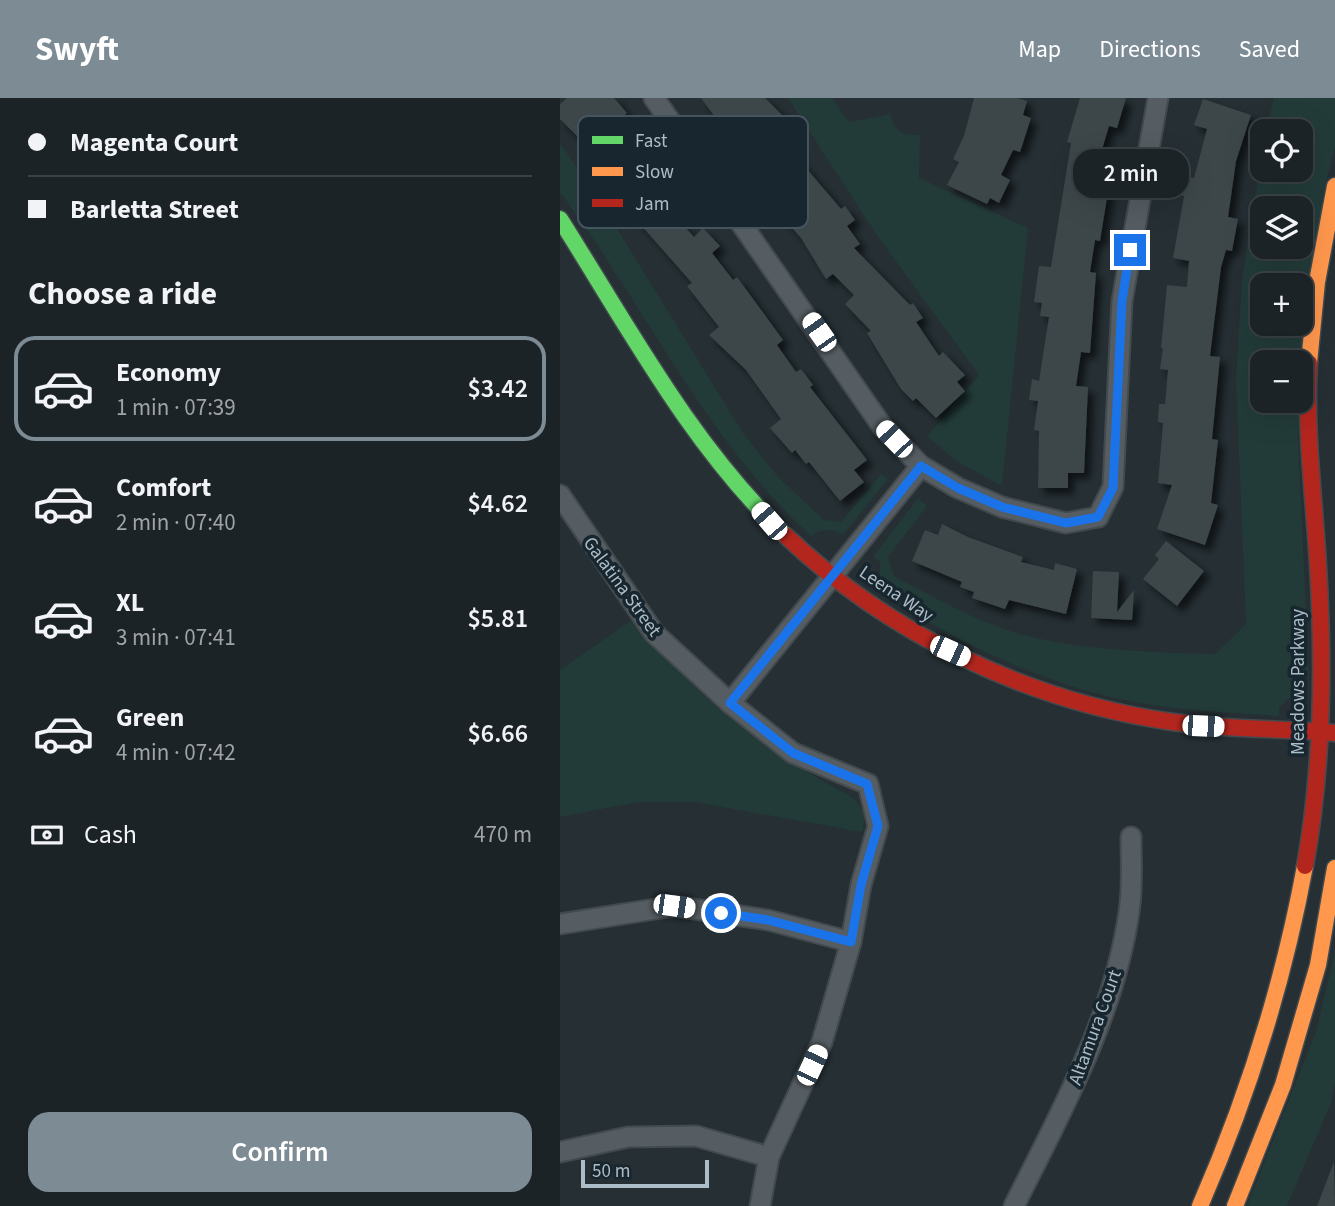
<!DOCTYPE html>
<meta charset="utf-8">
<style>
body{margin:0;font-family:"Source Sans 3",sans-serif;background:#292f33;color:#f1f3f6;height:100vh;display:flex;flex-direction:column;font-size:26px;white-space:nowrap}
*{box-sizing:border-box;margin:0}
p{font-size:23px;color:#a0a4a7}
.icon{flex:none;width:38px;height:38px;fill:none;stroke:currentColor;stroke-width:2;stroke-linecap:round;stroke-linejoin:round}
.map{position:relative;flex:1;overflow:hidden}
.panel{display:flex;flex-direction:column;background:#1c2327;width:560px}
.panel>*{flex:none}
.hud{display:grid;align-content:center;height:154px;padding:0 28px;background:#1c2327}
.tools{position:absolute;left:690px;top:21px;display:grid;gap:14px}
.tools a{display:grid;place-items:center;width:63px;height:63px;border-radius:14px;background:#1c2327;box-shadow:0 7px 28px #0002,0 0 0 2px #3a4044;font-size:35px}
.scale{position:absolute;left:21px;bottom:18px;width:128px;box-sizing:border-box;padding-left:7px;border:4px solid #adbdc7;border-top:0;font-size:19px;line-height:24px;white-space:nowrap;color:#adbdc7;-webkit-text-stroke:5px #18272f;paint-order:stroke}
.end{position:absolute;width:32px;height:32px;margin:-16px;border:9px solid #1a73e8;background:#fff;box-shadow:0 0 0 4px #fff}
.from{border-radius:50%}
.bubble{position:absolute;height:49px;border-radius:21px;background:#1c2327;box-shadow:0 7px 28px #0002,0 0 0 2px #3a4044;font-size:23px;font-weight:600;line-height:49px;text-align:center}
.car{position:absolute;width:21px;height:42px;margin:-21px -10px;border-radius:9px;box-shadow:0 0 5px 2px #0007;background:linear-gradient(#fff 24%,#345 0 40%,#fff 0 76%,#345 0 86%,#fff 0)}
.hud b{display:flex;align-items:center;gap:24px;height:66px;font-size:26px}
.hud b+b{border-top:2px solid #3a4044}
.hud i{width:18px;height:18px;background:#f1f3f6}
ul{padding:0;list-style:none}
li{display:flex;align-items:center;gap:21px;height:105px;margin:0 14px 10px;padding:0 14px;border:4px solid transparent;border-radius:21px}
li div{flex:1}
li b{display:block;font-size:26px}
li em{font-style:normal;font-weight:600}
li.active{border-color:#7d8b94}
li>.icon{width:63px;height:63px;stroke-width:1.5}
h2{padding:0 28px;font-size:32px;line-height:84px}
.pay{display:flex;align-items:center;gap:18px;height:77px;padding:0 28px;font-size:26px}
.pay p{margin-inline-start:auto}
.action{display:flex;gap:14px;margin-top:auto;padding:14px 28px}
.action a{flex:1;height:80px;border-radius:21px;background:#7d8b94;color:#fff;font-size:28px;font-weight:600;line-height:80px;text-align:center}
header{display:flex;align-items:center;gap:42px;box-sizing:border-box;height:98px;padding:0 35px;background:#7d8b94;color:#fff}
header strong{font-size:33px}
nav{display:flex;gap:38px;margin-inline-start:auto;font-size:24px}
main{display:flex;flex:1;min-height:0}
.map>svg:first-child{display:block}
.green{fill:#223b39;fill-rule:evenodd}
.building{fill:#3d464a;filter:url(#shadow)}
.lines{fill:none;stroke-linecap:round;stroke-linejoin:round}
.street-casing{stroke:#434a4e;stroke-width:23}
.fast-casing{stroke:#434a4e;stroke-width:19}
.slow-casing{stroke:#434a4e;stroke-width:19}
.jam-casing{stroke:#434a4e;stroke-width:19}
.street{stroke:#555d62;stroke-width:19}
.fast{stroke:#63d668;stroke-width:16}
.slow{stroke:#ff974d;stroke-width:16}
.jam{stroke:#b3261e;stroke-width:16}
.route{stroke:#1a73e8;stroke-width:9}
.labels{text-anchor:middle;stroke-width:7;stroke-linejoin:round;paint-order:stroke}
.street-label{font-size:19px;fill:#adbdc7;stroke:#18272f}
.key{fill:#18272f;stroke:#45545d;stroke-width:2}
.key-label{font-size:19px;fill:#adbdc7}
</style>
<header>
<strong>Swyft</strong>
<nav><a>Map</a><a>Directions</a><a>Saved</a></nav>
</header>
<main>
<section class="panel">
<div class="hud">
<b><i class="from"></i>Magenta Court</b>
<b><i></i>Barletta Street</b>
</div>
<h2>Choose a ride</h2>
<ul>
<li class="active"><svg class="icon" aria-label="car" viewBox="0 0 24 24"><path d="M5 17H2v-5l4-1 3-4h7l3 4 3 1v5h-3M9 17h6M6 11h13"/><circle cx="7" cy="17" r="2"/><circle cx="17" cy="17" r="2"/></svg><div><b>Economy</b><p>1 min · 07:39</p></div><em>$3.42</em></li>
<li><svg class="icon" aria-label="car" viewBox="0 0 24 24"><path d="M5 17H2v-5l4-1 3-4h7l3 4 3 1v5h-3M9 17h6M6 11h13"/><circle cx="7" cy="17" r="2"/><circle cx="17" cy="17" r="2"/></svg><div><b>Comfort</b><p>2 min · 07:40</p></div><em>$4.62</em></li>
<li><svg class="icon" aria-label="car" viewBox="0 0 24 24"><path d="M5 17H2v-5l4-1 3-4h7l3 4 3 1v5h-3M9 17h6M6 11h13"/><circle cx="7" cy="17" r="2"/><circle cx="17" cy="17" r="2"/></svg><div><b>XL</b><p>3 min · 07:41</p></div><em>$5.81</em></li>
<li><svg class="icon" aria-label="car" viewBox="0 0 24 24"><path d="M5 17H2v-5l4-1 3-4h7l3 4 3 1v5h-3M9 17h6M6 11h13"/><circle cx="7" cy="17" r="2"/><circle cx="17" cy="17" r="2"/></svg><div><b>Green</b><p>4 min · 07:42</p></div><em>$6.66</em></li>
</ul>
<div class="pay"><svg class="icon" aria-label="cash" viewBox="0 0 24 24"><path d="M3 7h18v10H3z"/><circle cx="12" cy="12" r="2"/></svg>Cash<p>470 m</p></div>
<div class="action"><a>Confirm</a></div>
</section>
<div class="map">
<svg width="775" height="1108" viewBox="0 0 775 1108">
<defs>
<filter id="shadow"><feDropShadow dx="6" dy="6" stdDeviation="3.5" flood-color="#0009"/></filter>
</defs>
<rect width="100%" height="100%" fill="#252f34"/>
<g class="green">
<path d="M228,0H272L289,24L330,16C336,34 341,37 360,37L359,80L468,130L442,388L396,363L367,338L419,277L316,136Z"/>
<path d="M714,0H775V50L763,96L738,339L749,580L734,581L736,594L719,610V618C673,615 625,613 580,605C485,588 394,544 316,491L320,485V464L313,459L358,400L367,408L328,459L334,478C375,500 419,525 464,537C526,553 591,554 655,556L686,526L676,282L682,182L702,55V72H740V33H706ZM702,110H740V149H702ZM702,187H740V226H702ZM702,264H740V303H702Z"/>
<path d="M0,45L40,103L183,335L219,380L264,422L281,424L321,376L328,381L283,437C275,430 259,431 251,438C145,341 85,208 0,94Z"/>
<path d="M72,522C141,602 198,650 292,699C303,709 307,719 302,734L135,704H78L0,719V572Z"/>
<polygon points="775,854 775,986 771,1005 727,1108 687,1108 756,934"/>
</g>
<g class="building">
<polygon points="7,0 54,0 67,15 61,20 77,41 81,38 96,59 93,61 129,105 115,118 134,139 143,130 160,148 152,155 173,182 177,179 207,220 223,242 217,247 236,274 241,271 253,287 250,289 307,362 294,372 304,384 280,403 249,364 246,366 235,352 232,355 210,330 221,321 186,272 149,237 159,229 127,188 132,185 58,101 66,94 31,46 28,49 0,21 0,6"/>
<polygon points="141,0 205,0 230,25 221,33 240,53 235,57 281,111 285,108 295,122 287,128 300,146 294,150 350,207 353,205 363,220 356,224 379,258 383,254 405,277 397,284 405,293 376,320 356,300 353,303 341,291 307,235 311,233 285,206 294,197 273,176 266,181 241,140 220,116 227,110 183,64 186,61"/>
<polygon points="414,0 457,0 467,3 463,17 471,20 460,54 453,52 441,77 450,82 439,105 430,100 427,106 387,87 399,64 393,61 404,38"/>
<polygon points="520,0 566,0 557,30 549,28 534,78 550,81 540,143 535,142 530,174 536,175 530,255 521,254 516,288 528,289 524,375 508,375 508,390 478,390 479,333 474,332 478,303 469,302 472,281 479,283 489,219 480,218 482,205 474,204 479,168 491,169 511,45 507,44"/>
<polygon points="643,1 691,17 676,63 668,119 678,121 672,153 666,152 661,169 650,258 660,259 652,341 658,342 651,405 658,407 645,447 597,431 612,387 598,385 603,325 598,324 599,306 605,306 608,272 600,271 603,250 601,250 607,187 627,189 629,163 613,160 624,98 620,97 624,78 634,80 647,31 634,27"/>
<polygon points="382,426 408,439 463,459 461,464 494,472 495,465 517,471 506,516 449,502 445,511 412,500 414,494 400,489 402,484 352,463 365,432 378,437"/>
<polygon points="606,443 644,473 617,508 583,481 599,461 595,457"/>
<polygon points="533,473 559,474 557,514 574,492 572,522 531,520"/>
<polygon points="774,1064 775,1108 757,1108"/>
</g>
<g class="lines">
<g class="street-casing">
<g id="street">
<polyline points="94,0 322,328 361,368 398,390 442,409 506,425 538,419 553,389 562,203 598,0"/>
<polyline points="0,397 94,535 170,605 233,655 308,686 318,728 301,787 291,844 262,944 209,1059 200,1108"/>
<polyline points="170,605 361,368"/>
<polyline points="0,826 114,808 208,822 291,844"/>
<polyline points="0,1054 68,1039 136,1038 209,1059"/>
<path d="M454,1108C501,1014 554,919 569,814C573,789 571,763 571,739"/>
</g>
</g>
<g class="fast-casing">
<path id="fast" d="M0,121C69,230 131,347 225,437"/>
</g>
<g class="slow-casing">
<g id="slow">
<polyline points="749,265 757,184 775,88"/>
<path d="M640,1108C688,998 723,887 745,768"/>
<polyline points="675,1108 723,987 758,867 775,770"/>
</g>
</g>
<g class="jam-casing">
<g id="jam">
<path d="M225,437C328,535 465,602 606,623C662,632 719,630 775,635"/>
<path d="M745,768C763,668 764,568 758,467C754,400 745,332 749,265"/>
</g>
</g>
<use href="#street" class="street"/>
<use href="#fast" class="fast"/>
<use href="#slow" class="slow"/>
<use href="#jam" class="jam"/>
</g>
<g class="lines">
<polyline class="route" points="161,815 208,822 291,844 301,787 318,728 307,686 233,655 170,605 361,368 398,390 442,409 506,425 538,419 553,390 562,203 570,152"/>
</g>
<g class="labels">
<g class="street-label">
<text transform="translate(63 488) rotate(54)" y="7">Galatina Street</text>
<text transform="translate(337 495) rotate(34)" y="7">Leena Way</text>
<text transform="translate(737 584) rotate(-90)" y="7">Meadows Parkway</text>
<text transform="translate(534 929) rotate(-70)" y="7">Altamura Court</text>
</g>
</g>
<rect x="18" y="18" width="230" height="112" rx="10" class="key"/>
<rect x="32" y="38" width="31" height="8" fill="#63d668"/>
<rect x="32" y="69" width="31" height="9" fill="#ff974d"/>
<rect x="32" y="101" width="31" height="8" fill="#b3261e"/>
<g class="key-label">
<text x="75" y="49">Fast</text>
<text x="75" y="80">Slow</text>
<text x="75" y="112">Jam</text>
</g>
</svg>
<div class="tools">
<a><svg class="icon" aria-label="locate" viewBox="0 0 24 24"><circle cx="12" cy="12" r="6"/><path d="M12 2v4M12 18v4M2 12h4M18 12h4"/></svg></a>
<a><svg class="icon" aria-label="layers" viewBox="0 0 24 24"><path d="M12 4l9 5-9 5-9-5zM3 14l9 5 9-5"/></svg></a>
<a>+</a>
<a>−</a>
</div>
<div class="scale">50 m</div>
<i class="end from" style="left:161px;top:815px"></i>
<i class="end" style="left:570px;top:152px"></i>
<div class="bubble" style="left:513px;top:51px;width:116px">2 min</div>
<i class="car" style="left:259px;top:234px;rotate:325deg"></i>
<i class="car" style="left:334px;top:341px;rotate:316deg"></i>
<i class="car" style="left:209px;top:423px;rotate:319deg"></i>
<i class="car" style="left:390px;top:553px;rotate:114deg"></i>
<i class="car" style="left:643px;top:628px;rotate:92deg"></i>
<i class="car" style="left:114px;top:808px;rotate:98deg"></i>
<i class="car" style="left:252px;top:967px;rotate:25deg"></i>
</div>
</main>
